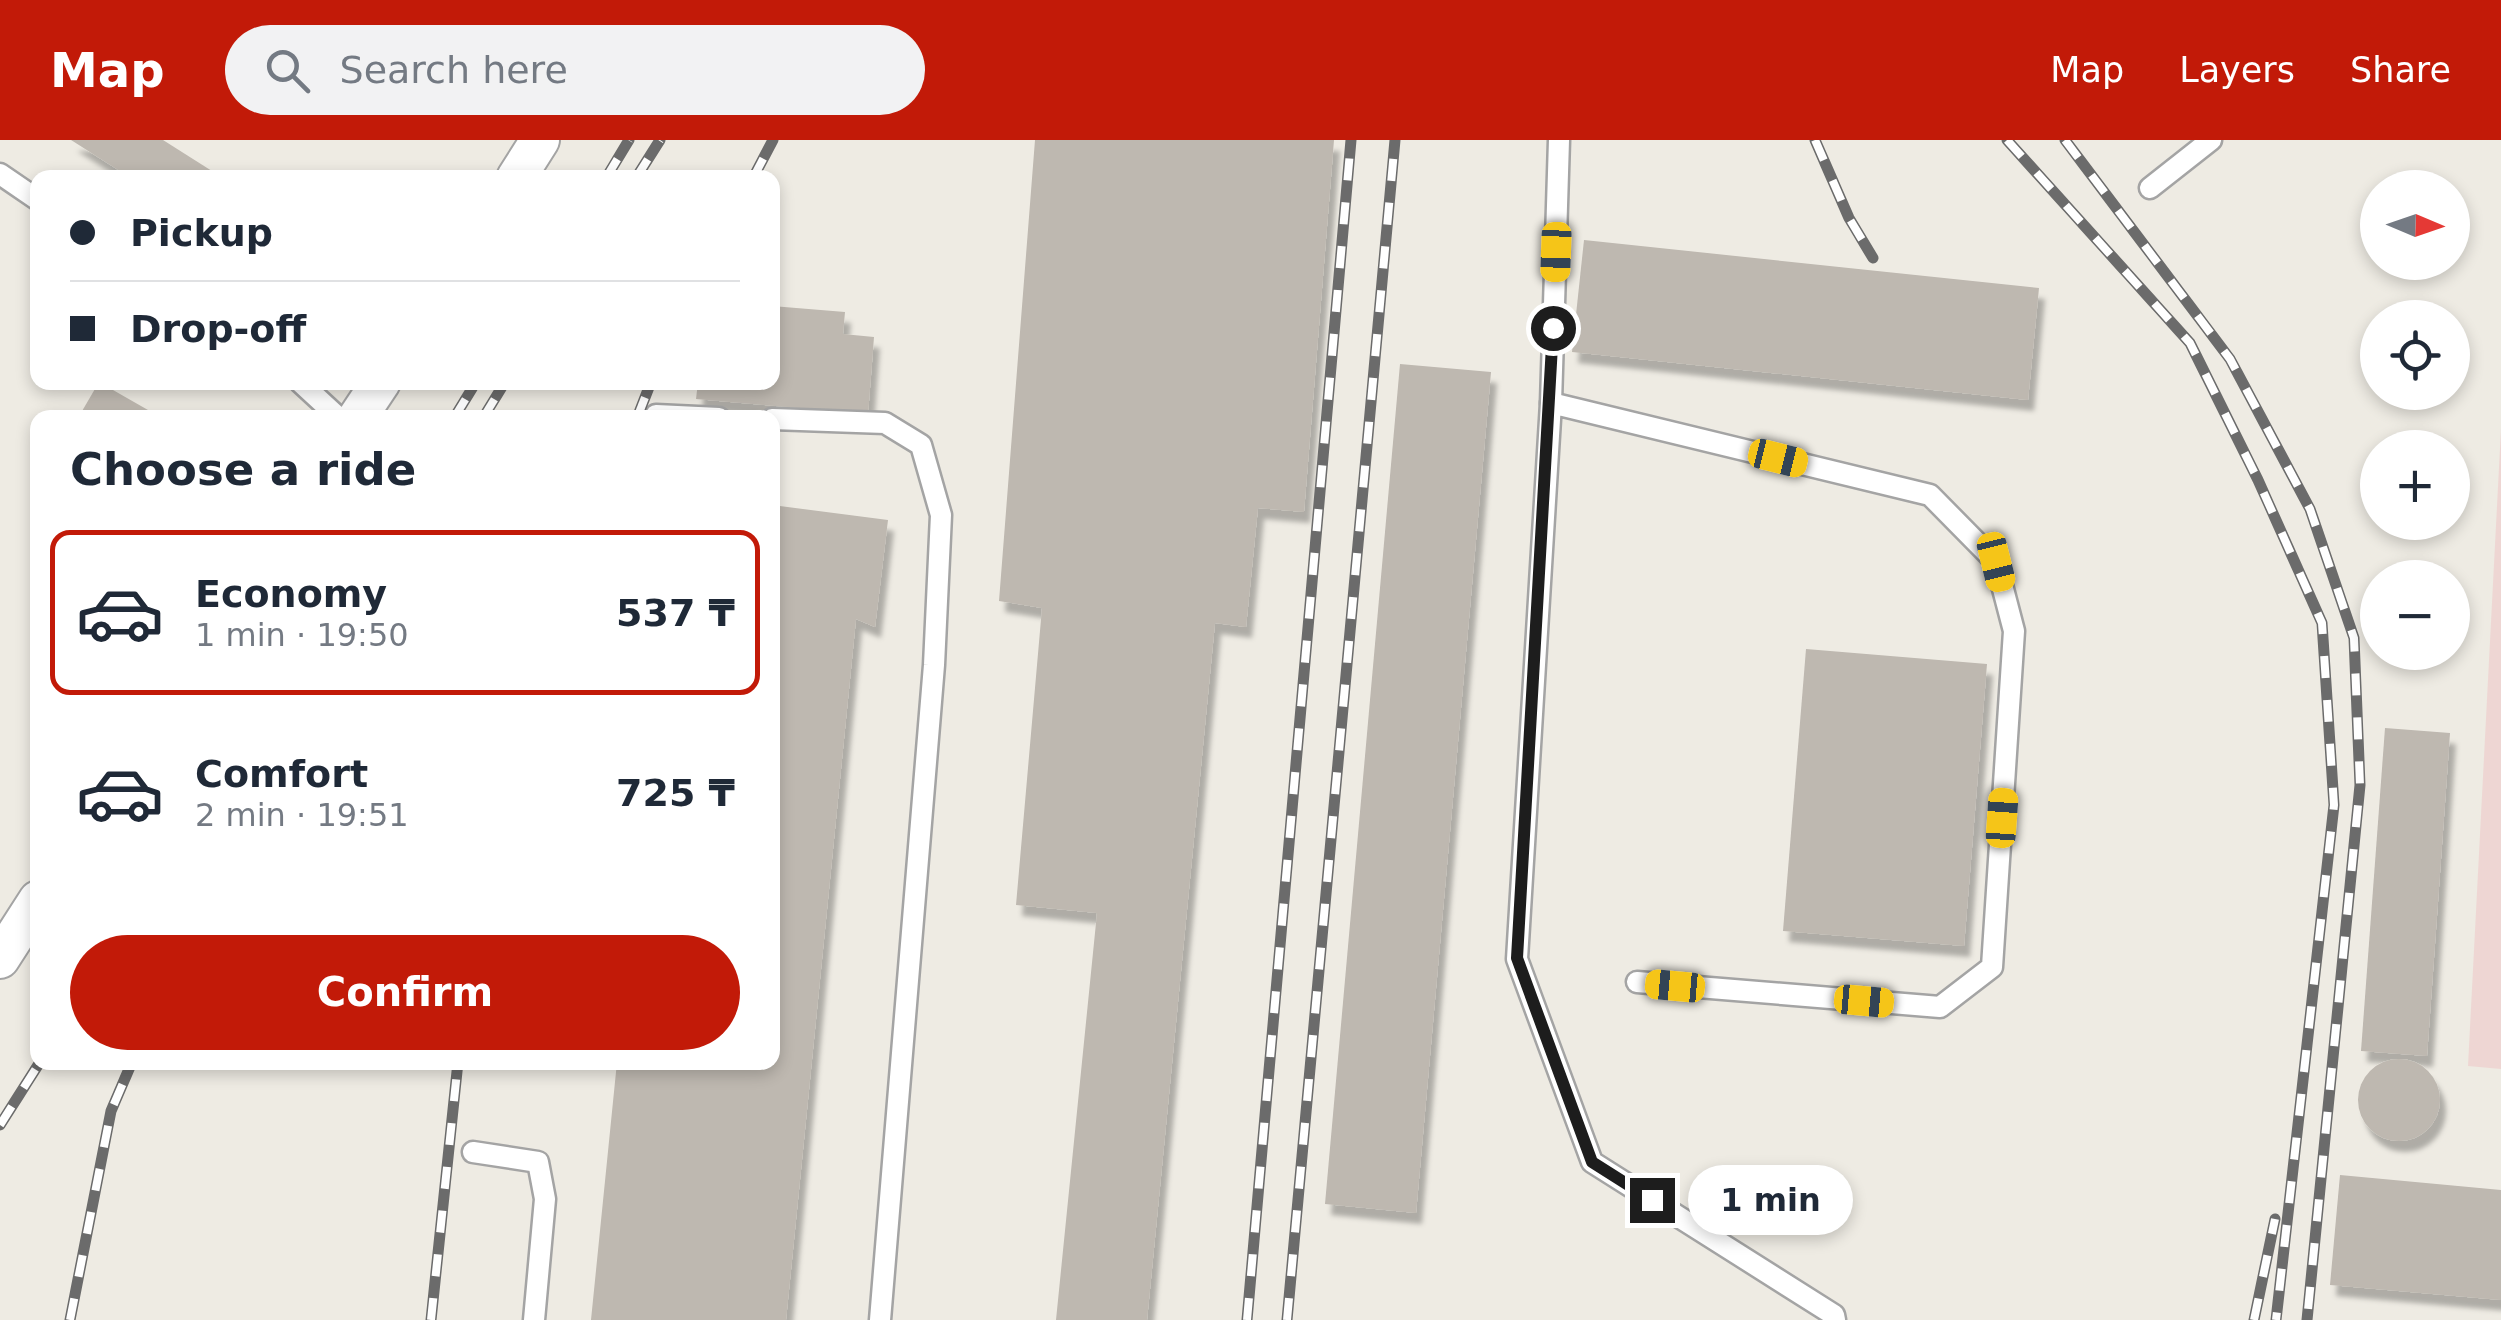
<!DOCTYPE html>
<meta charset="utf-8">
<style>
body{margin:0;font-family:"DejaVu Sans",sans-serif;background:#f2f2f3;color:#1f2937;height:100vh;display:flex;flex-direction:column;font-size:38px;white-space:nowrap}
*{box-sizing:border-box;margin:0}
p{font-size:32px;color:#747a83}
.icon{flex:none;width:55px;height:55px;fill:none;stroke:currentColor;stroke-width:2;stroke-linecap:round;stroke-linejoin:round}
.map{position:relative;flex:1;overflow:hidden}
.panel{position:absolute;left:30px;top:270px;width:750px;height:660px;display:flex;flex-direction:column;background:#fff;border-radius:20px;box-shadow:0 5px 15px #0003}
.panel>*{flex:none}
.guide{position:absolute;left:30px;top:30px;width:750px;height:220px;border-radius:20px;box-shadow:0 5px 15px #0003;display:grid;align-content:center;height:220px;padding:0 40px;background:#fff}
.needle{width:65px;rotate:92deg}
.buttons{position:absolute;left:2360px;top:30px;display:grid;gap:20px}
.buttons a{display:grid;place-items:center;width:110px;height:110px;border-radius:50%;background:#fff;box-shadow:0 5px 15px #0003;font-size:50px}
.end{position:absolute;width:45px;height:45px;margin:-22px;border:12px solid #1d1d1d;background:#fff;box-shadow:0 0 0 5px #fff}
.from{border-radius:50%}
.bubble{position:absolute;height:70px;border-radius:35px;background:#fff;box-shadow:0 5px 15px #0003;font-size:32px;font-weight:700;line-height:70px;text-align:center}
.car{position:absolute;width:30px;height:60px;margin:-30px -15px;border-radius:12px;box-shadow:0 0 8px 2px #0007;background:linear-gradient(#f5c518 24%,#345 0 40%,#f5c518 0 76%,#345 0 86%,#f5c518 0)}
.guide b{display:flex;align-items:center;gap:35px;height:95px;font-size:38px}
.guide b+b{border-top:2px solid #e0e1e3}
.guide i{width:25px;height:25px;background:#1f2937}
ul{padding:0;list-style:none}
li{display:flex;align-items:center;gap:30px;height:165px;margin:0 20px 15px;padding:0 20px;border:5px solid transparent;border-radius:20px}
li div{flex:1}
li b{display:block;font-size:38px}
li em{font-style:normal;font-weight:700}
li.current{border-color:#c21a08}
li>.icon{width:90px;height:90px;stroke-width:1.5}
h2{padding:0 40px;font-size:45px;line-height:120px}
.action{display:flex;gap:20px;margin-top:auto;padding:20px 40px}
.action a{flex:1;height:115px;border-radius:60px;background:#c21a08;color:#fff;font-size:40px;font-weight:700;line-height:115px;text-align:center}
header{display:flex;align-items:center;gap:60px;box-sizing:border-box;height:140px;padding:0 50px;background:#c21a08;color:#fff}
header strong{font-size:48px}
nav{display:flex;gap:55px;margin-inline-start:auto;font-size:35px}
.search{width:700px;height:90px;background:#f2f2f3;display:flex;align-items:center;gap:25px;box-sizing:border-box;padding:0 35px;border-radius:55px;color:#747a83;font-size:38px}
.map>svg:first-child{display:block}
.commercial{fill:#eed6d3}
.building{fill:#beb8b0;filter:url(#shadow)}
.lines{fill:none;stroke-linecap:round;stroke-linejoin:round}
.service-casing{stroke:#a4a4a4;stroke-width:25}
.minor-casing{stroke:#a4a4a4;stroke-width:42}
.service{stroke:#fff;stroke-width:20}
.minor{stroke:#fff;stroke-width:38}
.rail-casing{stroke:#6b6b6b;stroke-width:11}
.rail{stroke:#fff;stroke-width:8;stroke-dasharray:22;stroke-linecap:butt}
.route{stroke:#1d1d1d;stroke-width:12}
</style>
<header>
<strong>Map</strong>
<div class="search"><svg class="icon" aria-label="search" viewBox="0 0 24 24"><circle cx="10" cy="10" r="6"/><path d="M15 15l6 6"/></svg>Search here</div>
<nav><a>Map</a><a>Layers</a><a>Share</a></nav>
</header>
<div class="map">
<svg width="2501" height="1180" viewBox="0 0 2501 1180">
<defs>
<filter id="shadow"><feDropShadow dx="6" dy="11" stdDeviation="2.5" flood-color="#0004"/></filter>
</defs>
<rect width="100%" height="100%" fill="#eeebe3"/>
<polygon class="commercial" points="2501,289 2501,929 2468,926"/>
<g class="building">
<polygon points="71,0 163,0 223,38 131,38"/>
<polygon points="1035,0 1334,0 1304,372 1258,368 1246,487 1215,483 1147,1180 1056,1180 1097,773 1016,765 1042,468 999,461"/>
<polygon points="1584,100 2039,148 2028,260 1572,212"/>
<polygon points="772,166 845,172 843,194 874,197 868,274 696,259 698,242 772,242"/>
<polygon points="1400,224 1491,232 1416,1073 1325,1064"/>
<polygon points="99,242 148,270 143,278 78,278"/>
<polygon points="772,365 888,380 875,487 856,479 786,1180 591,1180 617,922 772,922"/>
<polygon points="1806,509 1987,524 1964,806 1783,791"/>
<polygon points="2385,588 2450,593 2427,916 2361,911"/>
<circle cx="2399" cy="960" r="41"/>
<polygon points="2340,1035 2501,1050 2501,1160 2330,1145"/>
</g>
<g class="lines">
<g class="service-casing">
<g id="service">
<polyline points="0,34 38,60"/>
<polyline points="2150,48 2211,0"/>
<polyline points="300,242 339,278"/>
<polyline points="1551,263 1559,0"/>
<polyline points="656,275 719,278"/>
<polyline points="772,279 885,283 921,305 941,375 934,525 880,1180"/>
<polyline points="1637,842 1940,867 1992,827 2014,491 1996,422 1930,355 1551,263 1517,819 1592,1022 1834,1175 1835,1180"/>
<polyline points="473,1012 538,1022 545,1059 534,1180"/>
</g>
</g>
<g class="minor-casing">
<g id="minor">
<polyline points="516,38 540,0"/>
<polyline points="357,278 381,242"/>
<polyline points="0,819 38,760"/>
</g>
</g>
<use href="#service" class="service"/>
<use href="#minor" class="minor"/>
<g class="rail-casing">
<g id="rail">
<polyline points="1815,0 1849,78 1873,118"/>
<polyline points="2007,0 2190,203 2258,340 2322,483 2334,665 2276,1180"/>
<polyline points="2065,0 2230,219 2310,369 2354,498 2360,645 2307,1180"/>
<polyline points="606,38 629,0"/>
<polyline points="636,38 660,0"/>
<polyline points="753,38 773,0"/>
<polyline points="454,278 476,242"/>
<polyline points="483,278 505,242"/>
<polyline points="637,278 651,242"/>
<polyline points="0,985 40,922"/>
<polyline points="70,1180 111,971 132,922"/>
<polyline points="431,1180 458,922"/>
<polyline points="1247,1180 1351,0"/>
<polyline points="1287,1180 1395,0"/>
<polyline points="2254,1180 2275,1079"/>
</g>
</g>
<use href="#rail" class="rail"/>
</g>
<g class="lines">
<polyline class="route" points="1553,188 1517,818 1592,1022 1652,1060"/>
</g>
</svg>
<div class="buttons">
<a><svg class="needle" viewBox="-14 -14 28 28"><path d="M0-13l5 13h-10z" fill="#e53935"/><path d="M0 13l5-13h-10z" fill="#747a83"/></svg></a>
<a><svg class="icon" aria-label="locate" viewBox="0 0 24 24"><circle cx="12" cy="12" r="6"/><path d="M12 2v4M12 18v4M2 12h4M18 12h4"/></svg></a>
<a>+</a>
<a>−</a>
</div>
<i class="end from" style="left:1553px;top:188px"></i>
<i class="end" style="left:1652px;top:1060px"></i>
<div class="bubble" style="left:1688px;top:1025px;width:165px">1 min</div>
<i class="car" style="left:1556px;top:112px;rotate:182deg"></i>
<i class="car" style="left:1778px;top:318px;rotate:104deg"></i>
<i class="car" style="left:1996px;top:422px;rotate:166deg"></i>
<i class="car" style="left:2002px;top:678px;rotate:4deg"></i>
<i class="car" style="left:1675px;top:846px;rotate:275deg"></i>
<i class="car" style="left:1864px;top:861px;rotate:95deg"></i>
<div class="guide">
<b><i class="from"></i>Pickup</b>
<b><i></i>Drop-off</b>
</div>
<section class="panel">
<h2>Choose a ride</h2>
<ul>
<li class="current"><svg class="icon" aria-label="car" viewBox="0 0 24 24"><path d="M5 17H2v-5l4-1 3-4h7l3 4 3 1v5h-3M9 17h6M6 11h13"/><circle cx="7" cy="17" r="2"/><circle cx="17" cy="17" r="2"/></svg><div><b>Economy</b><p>1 min · 19:50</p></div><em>537 ₸</em></li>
<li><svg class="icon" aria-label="car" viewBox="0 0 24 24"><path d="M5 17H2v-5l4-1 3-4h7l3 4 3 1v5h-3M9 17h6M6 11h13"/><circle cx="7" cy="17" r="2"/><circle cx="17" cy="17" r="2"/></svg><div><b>Comfort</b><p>2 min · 19:51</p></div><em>725 ₸</em></li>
</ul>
<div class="action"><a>Confirm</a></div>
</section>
</div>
